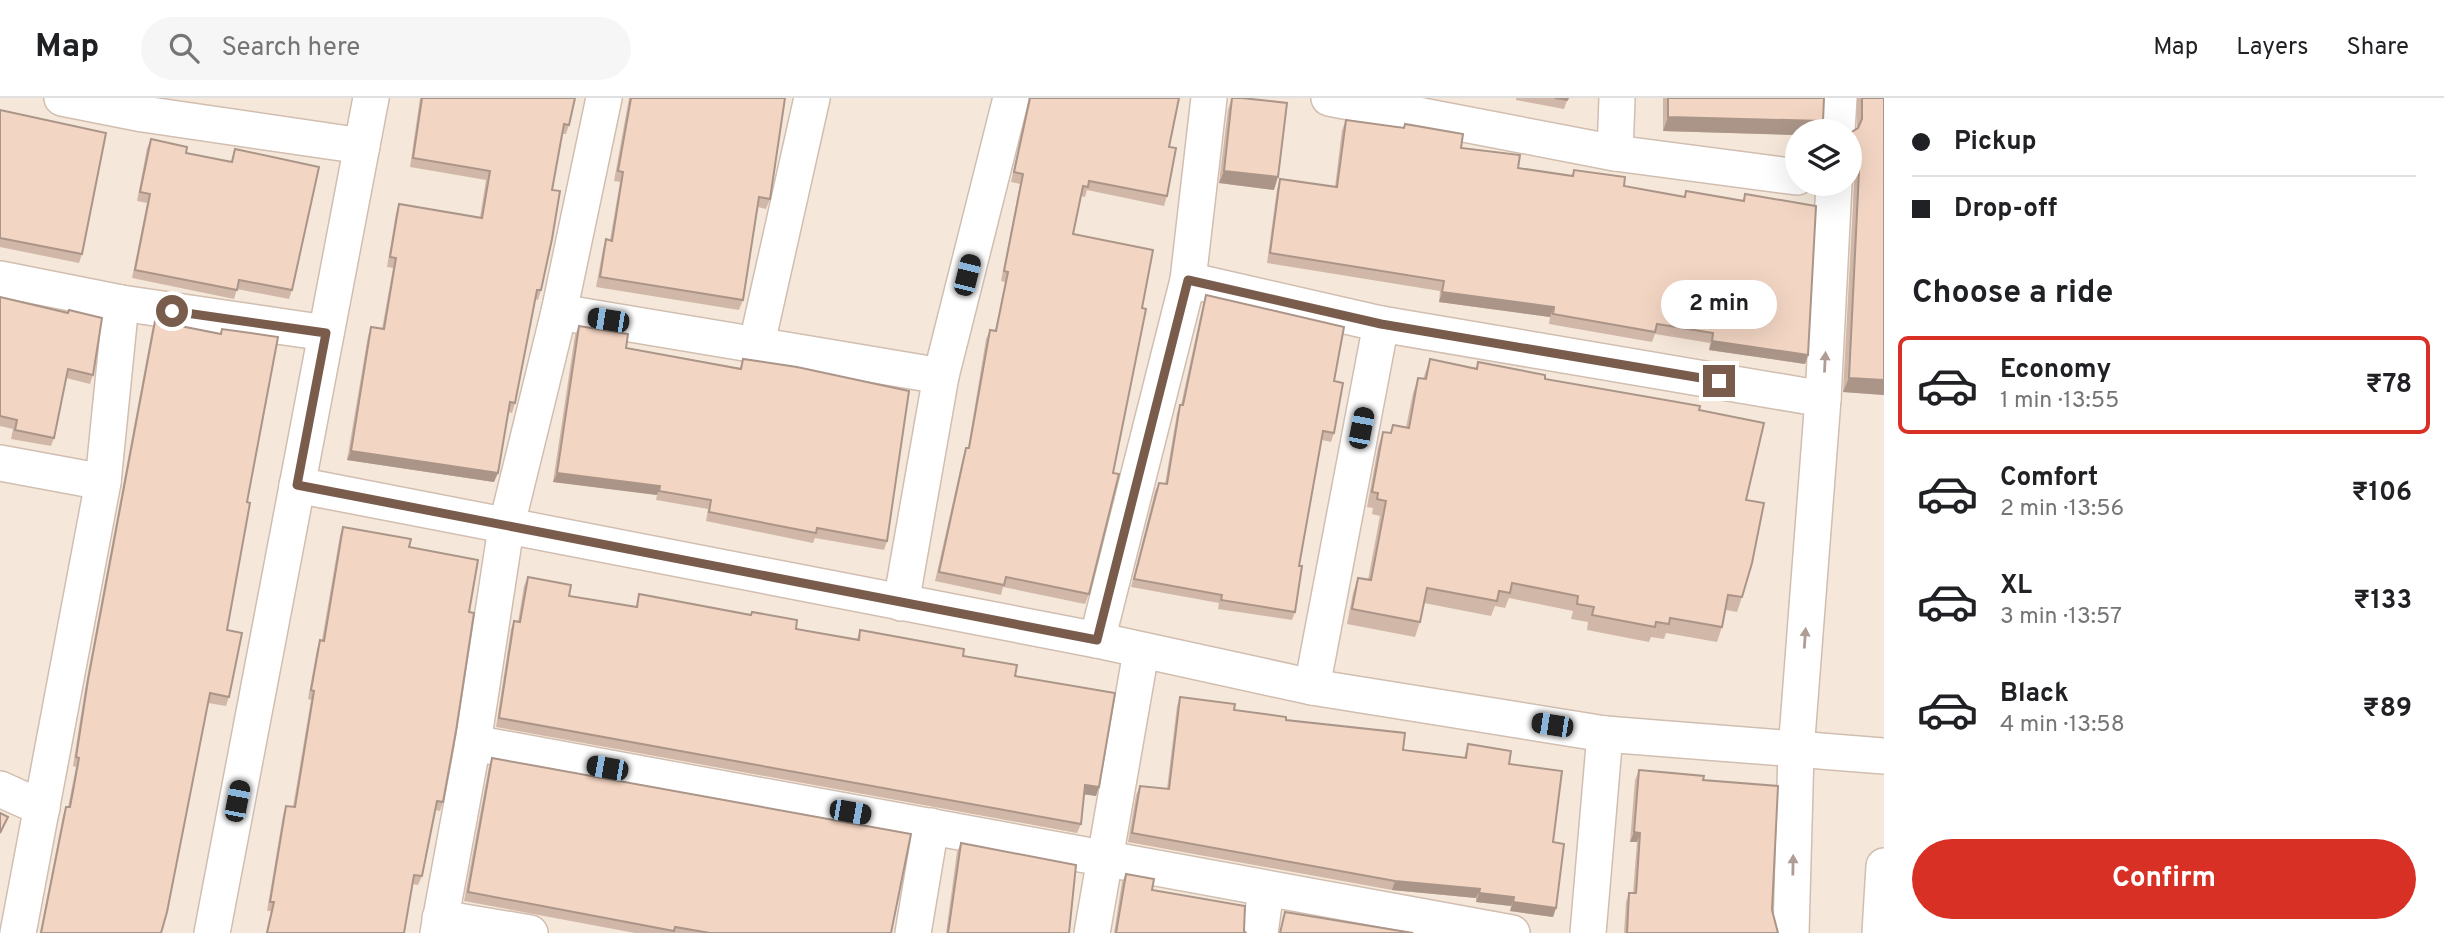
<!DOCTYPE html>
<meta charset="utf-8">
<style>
body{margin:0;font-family:Overpass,sans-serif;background:#f6f6f6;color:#202124;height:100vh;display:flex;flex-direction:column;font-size:26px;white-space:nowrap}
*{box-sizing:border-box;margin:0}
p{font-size:23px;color:#757577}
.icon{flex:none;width:38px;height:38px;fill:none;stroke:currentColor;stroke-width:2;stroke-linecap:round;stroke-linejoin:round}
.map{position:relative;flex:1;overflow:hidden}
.details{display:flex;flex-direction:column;background:#fff;width:560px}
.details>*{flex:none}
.guide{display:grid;align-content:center;height:154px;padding:0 28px;background:#fff}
.tools{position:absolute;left:1785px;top:21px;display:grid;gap:14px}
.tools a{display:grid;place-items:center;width:77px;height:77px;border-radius:50%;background:#fff;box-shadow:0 7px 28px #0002;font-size:35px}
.end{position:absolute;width:32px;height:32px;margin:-16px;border:9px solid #7a5c4d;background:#fff;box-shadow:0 0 0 4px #fff}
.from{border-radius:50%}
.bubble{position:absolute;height:49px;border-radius:24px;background:#fff;box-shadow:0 7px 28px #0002;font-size:23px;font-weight:700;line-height:49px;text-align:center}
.car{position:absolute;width:21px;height:42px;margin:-21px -10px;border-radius:9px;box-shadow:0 0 5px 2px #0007;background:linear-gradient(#222 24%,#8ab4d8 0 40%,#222 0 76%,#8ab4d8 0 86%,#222 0)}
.guide b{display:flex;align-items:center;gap:24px;height:66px;font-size:26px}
.guide b+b{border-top:2px solid #e0e0e0}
.guide i{width:18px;height:18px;background:#202124}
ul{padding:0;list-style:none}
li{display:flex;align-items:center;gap:21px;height:98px;margin:0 14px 10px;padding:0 14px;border:4px solid transparent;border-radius:10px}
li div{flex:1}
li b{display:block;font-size:26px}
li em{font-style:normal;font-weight:700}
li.current{border-color:#d93025}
li>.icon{width:63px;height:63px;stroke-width:1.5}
h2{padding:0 28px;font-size:32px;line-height:84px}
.primary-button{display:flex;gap:14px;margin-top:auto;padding:14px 28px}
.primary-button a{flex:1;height:80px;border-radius:42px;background:#d93025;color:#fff;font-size:28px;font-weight:700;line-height:80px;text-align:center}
header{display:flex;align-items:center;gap:42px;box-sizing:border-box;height:98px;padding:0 35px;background:#fff;border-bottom:2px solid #e0e0e0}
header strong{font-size:33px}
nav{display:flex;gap:38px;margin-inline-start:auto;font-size:24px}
.search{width:490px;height:63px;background:#f6f6f6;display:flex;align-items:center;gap:18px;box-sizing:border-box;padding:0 24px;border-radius:38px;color:#757577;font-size:26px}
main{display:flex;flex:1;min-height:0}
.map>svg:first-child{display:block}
.residential{fill:#f5e8da;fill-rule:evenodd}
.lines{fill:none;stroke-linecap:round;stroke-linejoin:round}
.minor-casing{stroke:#d1beb0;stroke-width:38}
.minor{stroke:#fff;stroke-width:35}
.wall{fill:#d1b7a8}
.shaded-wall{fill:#aa9588}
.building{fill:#f3d5c3;stroke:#aa9588;stroke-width:2}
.oneway{fill:#af9d94}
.route{stroke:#7a5c4d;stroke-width:9}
</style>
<header>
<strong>Map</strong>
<div class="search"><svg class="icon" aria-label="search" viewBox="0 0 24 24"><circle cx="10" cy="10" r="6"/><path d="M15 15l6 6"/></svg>Search here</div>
<nav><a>Map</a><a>Layers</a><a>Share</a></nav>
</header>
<main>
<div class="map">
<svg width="1884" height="835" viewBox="0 0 1884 835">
<rect width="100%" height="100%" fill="#fdf6ec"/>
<path class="residential" d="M0,0H1884V835H0ZM1797,33H1850V86H1797Z"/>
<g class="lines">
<g class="minor-casing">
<g id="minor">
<polyline points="62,0 143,16 362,48"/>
<polyline points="1329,0 1615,55 1797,79"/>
<polyline points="1837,33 1839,0"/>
<polyline points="1615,55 1617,0"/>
<polyline points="0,181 121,205 326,235"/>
<polyline points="1188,182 1381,226 1823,301"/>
<polyline points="559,214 941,278"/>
<polyline points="757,245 812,0"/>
<polyline points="0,365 103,384"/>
<polyline points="297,387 1097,542 1312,589 1605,636 1884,658"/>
<polyline points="901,505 941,278 1011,0"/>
<polyline points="1097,542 1188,182 1209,0"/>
<polyline points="1312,589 1381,226"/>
<polyline points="473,645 1512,835"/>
<polyline points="0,691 42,710"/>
<polyline points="440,820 530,835"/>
<polyline points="18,835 103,384 121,205"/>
<polyline points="212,835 371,0"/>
<polyline points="438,835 473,645 506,430 559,214 604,0"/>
<polyline points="913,835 931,728"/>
<polyline points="1092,835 1141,554"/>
<polyline points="1260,835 1266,792"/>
<polyline points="1588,835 1605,636"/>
<polyline points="1791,835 1796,653 1823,301 1834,86"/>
<polyline points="1880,835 1884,768"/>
</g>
</g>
<use href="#minor" class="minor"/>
</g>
<g class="wall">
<polygon points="420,0 575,0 569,27 566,36 562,36 552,92 541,192 538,202 535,201 515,305 512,315 508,314 494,384 347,362 368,238 371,229 382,231 393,170 387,169 396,115 399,106 480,119 486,82 410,69"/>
<polygon points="629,0 785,0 770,101 766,111 758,109 743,202 739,212 596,189 603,151 606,141 610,142 620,84 614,83"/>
<polygon points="1029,0 1179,0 1169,49 1167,98 1164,108 1087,92 1085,99 1081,98 1073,136 1089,496 1085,506 1003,489 1001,497 935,483 963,359 966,350 968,350 986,241 990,232 995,233 1005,184 1001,183 1020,86 1011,84"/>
<polygon points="1232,0 1274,92 1219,85 1228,11"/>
<polygon points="1516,0 1568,0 1564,11 1516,2"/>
<polygon points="1663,0 1824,0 1797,33 1797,37 1663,33"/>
<polygon points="1857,0 1884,0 1884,297 1843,294 1854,87 1852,76 1850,75 1850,35 1857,31"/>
<polygon points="0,12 82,156 79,165 0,149"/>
<polygon points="1346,22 1404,30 1405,26 1461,50 1518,70 1572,78 1574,72 1624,88 1684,99 1686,93 1743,102 1745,96 1808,257 1805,266 1709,252 1710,245 1655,236 1652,244 1549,226 1550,219 1439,204 1440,193 1267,165 1277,91 1280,81 1335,89 1342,32"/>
<polygon points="151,41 186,55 231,64 235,51 292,192 289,201 237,191 234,201 132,180 147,105 137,103 147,50"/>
<polygon points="1206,197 1334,283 1334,335 1331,344 1322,342 1299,468 1295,514 1292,522 1218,511 1219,505 1131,489 1155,393 1159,385 1165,386 1177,315 1180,307 1181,307 1203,206"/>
<polygon points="0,199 93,277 90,286 66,280 54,340 51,348 11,341 13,331 0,328"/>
<polygon points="155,223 220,236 222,231 247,404 227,532 229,599 226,608 208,605 161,835 40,835 63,718 66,709 68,709 76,669 73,668 85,591 152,232"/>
<polygon points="579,228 626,250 740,270 743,261 887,443 884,452 815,440 813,445 706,423 708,411 656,402 657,397 553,384 575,237"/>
<polygon points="1430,261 1476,270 1478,264 1545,281 1699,312 1746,402 1742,499 1737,514 1726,512 1722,529 1717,544 1666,535 1664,541 1651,539 1649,544 1587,532 1588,524 1571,521 1573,513 1509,500 1505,510 1495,508 1491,518 1424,505 1420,524 1415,539 1347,526 1353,495 1358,480 1368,482 1380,418 1372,416 1373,410 1367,409 1378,349 1383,334 1390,335 1393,327 1406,329 1413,295 1418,280 1423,281"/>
<polygon points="343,429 409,449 469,514 443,704 440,713 435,712 422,778 418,787 412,786 404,835 266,835 271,813 267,813 283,717 286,708 293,709 311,602 308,601 317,551 320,542 322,542 340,437"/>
<polygon points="528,479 569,498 636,509 639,496 796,531 857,541 860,532 963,558 1015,578 1099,689 1096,698 1084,696 1081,726 1077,735 496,629 511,531 514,523 518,524 524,488"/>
<polygon points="1180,599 1234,612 1286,622 1403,652 1464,660 1468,646 1509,666 1553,744 1556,810 1553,819 1510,813 1511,808 1476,804 1476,800 1392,792 1128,744 1136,697 1140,688 1167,691 1177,608"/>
<polygon points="492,660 891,835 635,835 464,803 489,668"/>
<polygon points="1639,672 1703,682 1772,812 1778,835 1624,835 1626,804 1629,795 1633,795 1637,744 1630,744 1635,682"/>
<polygon points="961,745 1069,835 946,835 957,754"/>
<polygon points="1126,776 1152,792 1244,833 1246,835 1114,835 1122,784"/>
</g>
<g class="shaded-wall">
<polygon points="1668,19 1823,23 1819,33 1797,33 1797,37 1663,33"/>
<polygon points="1224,73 1278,79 1274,92 1219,85"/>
<polygon points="1442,194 1554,209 1550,219 1439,204"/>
<polygon points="1712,243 1808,257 1805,266 1709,252"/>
<polygon points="1849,280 1884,282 1884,297 1843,294"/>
<polygon points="351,353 498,375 494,384 347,362"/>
<polygon points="557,375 660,388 657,397 553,384"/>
<polygon points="1085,687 1099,689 1096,698 1082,696"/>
<polygon points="1634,734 1640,735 1637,744 1630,744"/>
<polygon points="1395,783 1480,791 1476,800 1392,792"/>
<polygon points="1479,795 1514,799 1511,808 1476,804"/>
<polygon points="1513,804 1556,810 1553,819 1510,813"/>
</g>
<g class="building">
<polygon points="422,0 575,0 569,27 564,26 552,92 560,93 552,141 541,192 537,192 515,305 510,304 498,375 351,353 371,229 384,231 396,160 390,159 399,106 482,120 490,73 413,60"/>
<polygon points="631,0 785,0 770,101 759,99 743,202 600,179 606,141 612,143 623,74 618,73"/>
<polygon points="1030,0 1179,0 1169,49 1176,50 1167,98 1089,83 1088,89 1083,88 1073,136 1153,152 1142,210 1146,211 1113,375 1119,376 1089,496 1006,479 1004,487 939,474 966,350 969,350 990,232 996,233 1008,174 1004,173 1023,76 1014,74"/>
<polygon points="1232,0 1242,0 1287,5 1278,79 1224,73"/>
<polygon points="1555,0 1568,0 1567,2"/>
<polygon points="1668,0 1824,0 1823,23 1668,19"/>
<polygon points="1862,0 1884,0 1884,282 1849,280 1859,73 1857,62 1850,57 1850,35 1858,30 1862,21"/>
<polygon points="0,12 106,35 82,156 0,140"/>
<polygon points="1346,22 1404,30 1405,26 1463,36 1461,50 1520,57 1518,70 1573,78 1574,72 1625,79 1624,88 1685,99 1686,93 1744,103 1745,96 1816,108 1808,257 1712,243 1713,235 1657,226 1655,234 1553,216 1554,209 1442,194 1444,183 1270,155 1280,81 1337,89"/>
<polygon points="151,41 187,49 186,55 232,64 235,51 319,69 292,192 239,182 237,192 135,172 150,96 140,94"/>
<polygon points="1206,197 1344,229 1334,283 1343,285 1334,335 1323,333 1299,468 1302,468 1295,514 1221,502 1222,497 1134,481 1159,385 1167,386 1180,307 1183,307"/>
<polygon points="0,199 68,215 69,212 102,220 93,277 68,271 54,340 15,332 17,322 0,318"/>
<polygon points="155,223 221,236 222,231 278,239 247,404 250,405 227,532 242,535 229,599 210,595 167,814 161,835 41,835 66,709 70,709 79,660 76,659 88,582"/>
<polygon points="579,228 628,236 626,250 741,271 743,261 797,269 909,293 887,443 817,430 816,435 709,414 711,402 659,393 660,388 557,375"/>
<polygon points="1430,261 1477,271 1478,264 1545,277 1545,281 1700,308 1699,312 1764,325 1746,402 1764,405 1752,465 1742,499 1728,497 1722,529 1670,520 1669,526 1656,524 1655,529 1592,517 1594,509 1577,506 1578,498 1512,485 1510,495 1499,493 1497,503 1427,490 1420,524 1352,511 1358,480 1371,482 1386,403 1377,401 1378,395 1372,394 1383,334 1391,335 1393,327 1409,330 1418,280 1426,281"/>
<polygon points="343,429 411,441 409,449 478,462 469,514 474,515 456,633 443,704 437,703 422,778 414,777 404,835 267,835 274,804 270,804 286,708 295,709 314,593 311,592 320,542 324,543"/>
<polygon points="528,479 571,487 569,498 637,509 639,496 751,517 752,514 797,522 796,531 859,542 860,532 964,551 963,558 1017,567 1015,578 1115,595 1099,689 1085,687 1081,726 499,620 514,523 520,524"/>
<polygon points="1180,599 1235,606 1234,612 1286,619 1286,622 1405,635 1403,652 1466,660 1468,646 1511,653 1509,666 1562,673 1553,744 1564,746 1556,810 1513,804 1514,799 1479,795 1480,791 1395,783 1132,735 1140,688 1169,691"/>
<polygon points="492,660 911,736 891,835 710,835 675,829 674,833 468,794"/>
<polygon points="1639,672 1704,678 1703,682 1778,688 1772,812 1778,835 1627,835 1629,795 1636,795 1640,735 1634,734"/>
<polygon points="0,715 8,719 0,735"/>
<polygon points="961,745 1076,767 1069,835 948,835"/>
<polygon points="1126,776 1154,781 1152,792 1245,808 1244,833 1246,835 1116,835"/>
<polygon points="1285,814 1413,835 1280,835"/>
</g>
<defs><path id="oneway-solid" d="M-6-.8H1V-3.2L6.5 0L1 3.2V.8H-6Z" transform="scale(1.75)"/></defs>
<g class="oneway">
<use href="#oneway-solid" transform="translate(1825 264) rotate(-87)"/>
<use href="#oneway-solid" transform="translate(1805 540) rotate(-86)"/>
<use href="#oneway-solid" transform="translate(1793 767) rotate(-89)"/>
</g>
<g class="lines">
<polyline class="route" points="172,213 326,235 297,387 1097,542 1188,182 1381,226 1719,283"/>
</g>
</svg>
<div class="tools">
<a><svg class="icon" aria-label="layers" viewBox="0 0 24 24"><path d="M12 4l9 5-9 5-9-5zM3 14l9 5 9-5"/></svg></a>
</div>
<i class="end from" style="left:172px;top:213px"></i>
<i class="end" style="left:1719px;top:283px"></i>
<div class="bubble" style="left:1661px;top:182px;width:116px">2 min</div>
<i class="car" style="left:967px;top:177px;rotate:14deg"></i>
<i class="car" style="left:608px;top:222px;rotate:279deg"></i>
<i class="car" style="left:1361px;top:330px;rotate:11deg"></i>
<i class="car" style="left:1552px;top:627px;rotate:279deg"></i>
<i class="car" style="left:607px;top:670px;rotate:280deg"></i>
<i class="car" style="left:237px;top:703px;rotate:11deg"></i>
<i class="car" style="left:850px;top:714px;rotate:100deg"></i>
</div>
<section class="details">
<div class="guide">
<b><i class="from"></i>Pickup</b>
<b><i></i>Drop-off</b>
</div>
<h2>Choose a ride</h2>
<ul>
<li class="current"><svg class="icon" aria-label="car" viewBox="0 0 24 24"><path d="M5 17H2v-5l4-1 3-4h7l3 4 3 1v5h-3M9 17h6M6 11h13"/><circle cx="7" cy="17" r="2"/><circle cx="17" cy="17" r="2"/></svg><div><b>Economy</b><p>1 min · 13:55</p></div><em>₹78</em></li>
<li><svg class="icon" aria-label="car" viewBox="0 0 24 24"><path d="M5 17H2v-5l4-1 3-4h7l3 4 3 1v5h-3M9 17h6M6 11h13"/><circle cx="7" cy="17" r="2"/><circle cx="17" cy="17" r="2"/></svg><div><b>Comfort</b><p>2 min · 13:56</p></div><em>₹106</em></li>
<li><svg class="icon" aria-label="car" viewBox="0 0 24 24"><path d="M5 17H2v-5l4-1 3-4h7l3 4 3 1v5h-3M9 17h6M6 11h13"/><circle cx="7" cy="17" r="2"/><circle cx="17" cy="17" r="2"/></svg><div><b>XL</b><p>3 min · 13:57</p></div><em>₹133</em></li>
<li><svg class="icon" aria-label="car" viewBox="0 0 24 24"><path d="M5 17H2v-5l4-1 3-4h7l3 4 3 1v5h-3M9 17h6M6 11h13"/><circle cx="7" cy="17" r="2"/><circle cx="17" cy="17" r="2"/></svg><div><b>Black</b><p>4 min · 13:58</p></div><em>₹89</em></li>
</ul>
<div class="primary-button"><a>Confirm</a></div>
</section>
</main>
